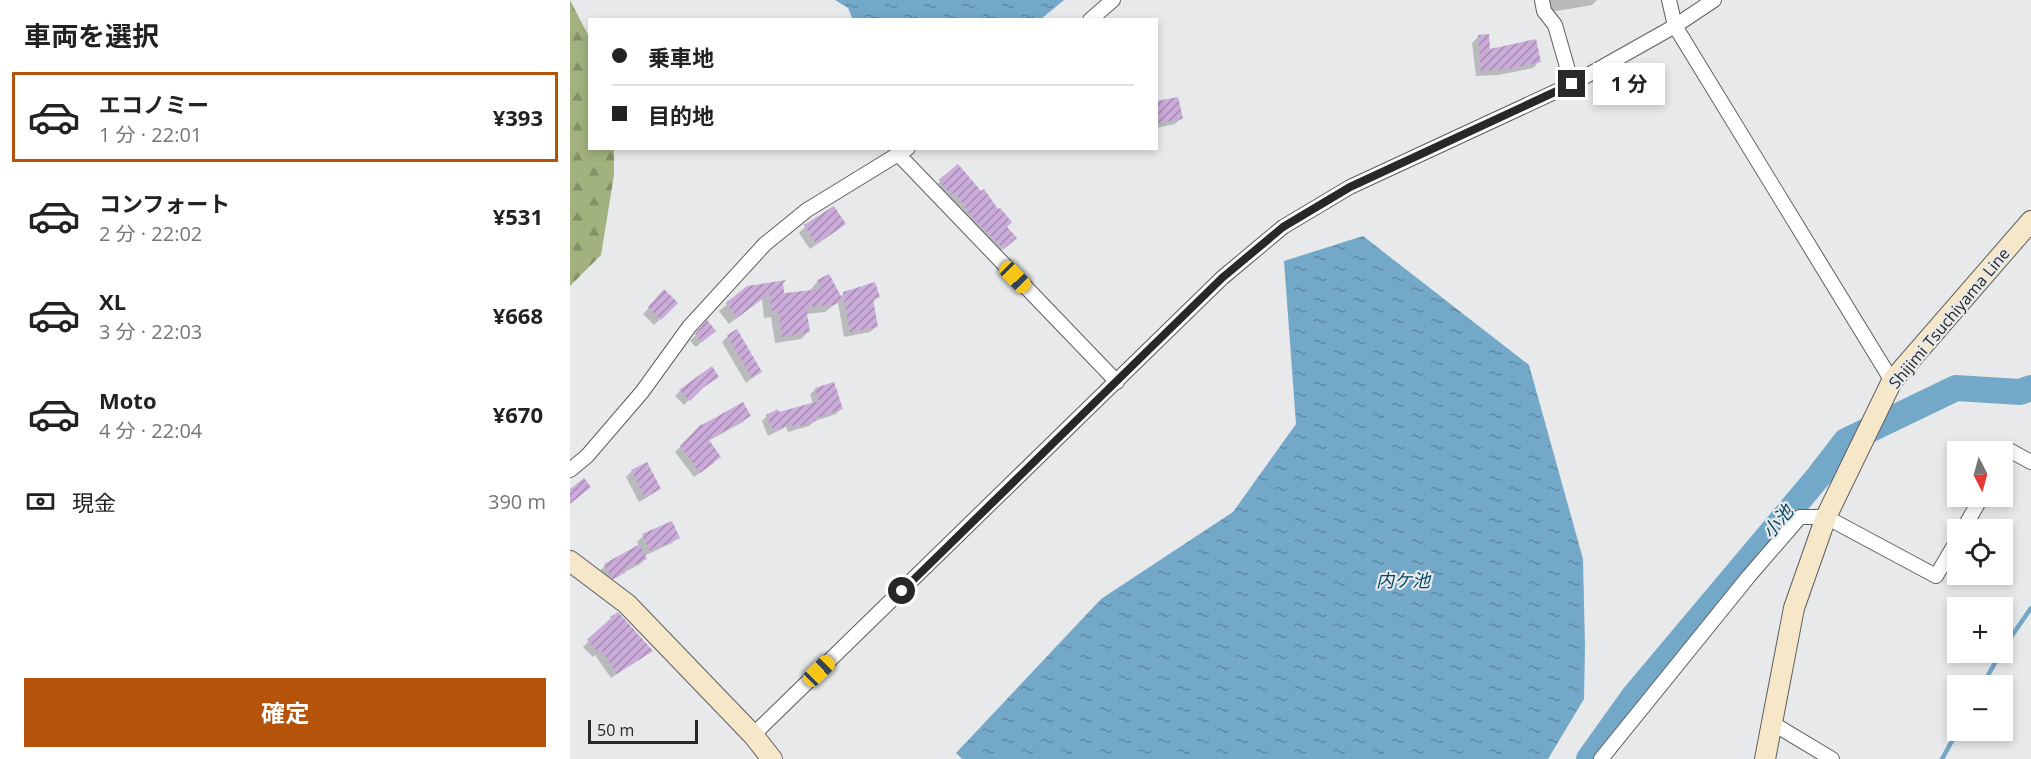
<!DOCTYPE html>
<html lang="ja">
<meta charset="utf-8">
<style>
body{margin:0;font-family:"Open Sans","Noto Sans JP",sans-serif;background:#f6f6f6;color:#222;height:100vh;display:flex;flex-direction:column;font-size:22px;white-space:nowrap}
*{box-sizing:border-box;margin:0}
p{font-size:20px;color:#767676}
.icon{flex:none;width:33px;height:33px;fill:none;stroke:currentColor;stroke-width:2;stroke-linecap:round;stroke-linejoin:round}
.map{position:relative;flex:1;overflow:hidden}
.panel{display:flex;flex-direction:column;background:#fff;width:570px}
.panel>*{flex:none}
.hud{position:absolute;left:18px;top:18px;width:570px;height:132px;border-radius:0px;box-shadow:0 3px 9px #0003;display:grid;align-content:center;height:132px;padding:0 24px;background:#fff}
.needle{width:39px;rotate:174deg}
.tools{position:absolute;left:1377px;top:441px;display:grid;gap:12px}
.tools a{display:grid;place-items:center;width:66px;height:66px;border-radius:0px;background:#fff;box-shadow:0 3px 9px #0003;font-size:30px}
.scale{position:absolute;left:18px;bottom:15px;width:110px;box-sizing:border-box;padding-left:6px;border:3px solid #272829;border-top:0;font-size:16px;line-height:21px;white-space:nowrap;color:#272829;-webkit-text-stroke:4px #e7e9eb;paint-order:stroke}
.end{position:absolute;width:27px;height:27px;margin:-14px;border:8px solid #272829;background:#fff;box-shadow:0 0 0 3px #fff}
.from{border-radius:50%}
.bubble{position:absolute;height:42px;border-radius:0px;background:#fff;box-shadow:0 3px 9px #0003;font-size:20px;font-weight:700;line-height:42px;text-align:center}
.car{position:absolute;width:18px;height:36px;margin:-18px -9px;border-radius:8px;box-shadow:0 0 4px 2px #0007;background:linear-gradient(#f5c518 24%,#345 0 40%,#f5c518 0 76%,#345 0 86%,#f5c518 0)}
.hud b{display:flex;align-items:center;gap:21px;height:57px;font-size:22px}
.hud b+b{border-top:2px solid #e0e0e0}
.hud i{width:15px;height:15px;background:#222}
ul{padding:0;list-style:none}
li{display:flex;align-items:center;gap:18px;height:90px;margin:0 12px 9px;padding:0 12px;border:3px solid transparent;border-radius:0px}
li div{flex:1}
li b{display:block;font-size:22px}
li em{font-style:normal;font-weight:700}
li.on{border-color:#b45309}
li>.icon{width:54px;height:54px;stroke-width:1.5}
h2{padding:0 24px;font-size:27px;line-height:72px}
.pay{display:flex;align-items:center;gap:15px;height:66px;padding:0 24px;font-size:22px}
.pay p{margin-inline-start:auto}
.action{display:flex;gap:12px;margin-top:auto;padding:12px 24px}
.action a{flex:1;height:69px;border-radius:0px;background:#b45309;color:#fff;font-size:24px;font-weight:700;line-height:69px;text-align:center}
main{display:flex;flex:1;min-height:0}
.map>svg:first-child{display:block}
.forest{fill:url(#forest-firs)}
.water{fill:url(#water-ripples)}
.shadow{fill:#0003}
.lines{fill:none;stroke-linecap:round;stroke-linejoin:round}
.stream{stroke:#74a8c9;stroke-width:4.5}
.river{stroke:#74a8c9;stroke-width:26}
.building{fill:url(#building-hatch)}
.street-casing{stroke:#5d5f61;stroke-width:16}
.secondary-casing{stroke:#5d5f61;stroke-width:22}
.street{stroke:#fff;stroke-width:14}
.secondary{stroke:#f5e7c8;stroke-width:20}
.route{stroke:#272829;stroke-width:8}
.labels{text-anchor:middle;stroke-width:4.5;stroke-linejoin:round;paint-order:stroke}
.street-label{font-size:16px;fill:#272829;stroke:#e7e9eb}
.water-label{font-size:18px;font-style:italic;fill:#004869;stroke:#e7e9eb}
</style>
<main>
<section class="panel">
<h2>車両を選択</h2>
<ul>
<li class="on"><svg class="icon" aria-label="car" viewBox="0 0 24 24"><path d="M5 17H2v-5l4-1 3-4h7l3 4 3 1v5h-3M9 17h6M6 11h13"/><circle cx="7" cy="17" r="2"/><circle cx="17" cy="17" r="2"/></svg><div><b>エコノミー</b><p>1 分 · 22:01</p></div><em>¥393</em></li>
<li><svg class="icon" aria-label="car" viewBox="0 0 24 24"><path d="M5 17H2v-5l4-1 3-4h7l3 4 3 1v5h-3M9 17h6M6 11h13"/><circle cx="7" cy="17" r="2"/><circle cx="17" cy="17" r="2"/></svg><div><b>コンフォート</b><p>2 分 · 22:02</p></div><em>¥531</em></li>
<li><svg class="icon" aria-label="car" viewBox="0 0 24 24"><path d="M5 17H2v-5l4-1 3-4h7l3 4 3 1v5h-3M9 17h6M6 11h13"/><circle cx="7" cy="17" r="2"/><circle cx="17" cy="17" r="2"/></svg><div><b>XL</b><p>3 分 · 22:03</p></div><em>¥668</em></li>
<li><svg class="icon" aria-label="car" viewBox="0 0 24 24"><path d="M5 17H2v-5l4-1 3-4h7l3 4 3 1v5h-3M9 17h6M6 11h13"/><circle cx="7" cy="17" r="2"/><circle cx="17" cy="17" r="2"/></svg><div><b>Moto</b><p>4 分 · 22:04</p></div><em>¥670</em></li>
</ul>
<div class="pay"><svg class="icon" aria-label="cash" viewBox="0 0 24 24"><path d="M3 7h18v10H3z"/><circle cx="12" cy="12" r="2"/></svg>現金<p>390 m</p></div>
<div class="action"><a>確定</a></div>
</section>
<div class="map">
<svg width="1461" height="759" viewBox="0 0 1461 759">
<defs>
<pattern id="forest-firs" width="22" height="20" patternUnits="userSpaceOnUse" patternTransform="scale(1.5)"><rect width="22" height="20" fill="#a1b27e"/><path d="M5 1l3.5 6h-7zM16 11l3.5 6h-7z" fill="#839167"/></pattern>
<pattern id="water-ripples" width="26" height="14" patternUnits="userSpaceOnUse" patternTransform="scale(1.5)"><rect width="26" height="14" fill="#74a8c9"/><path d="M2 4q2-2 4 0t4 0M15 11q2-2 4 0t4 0" fill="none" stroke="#5f89a3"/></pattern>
<pattern id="building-hatch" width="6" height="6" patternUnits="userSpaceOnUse" patternTransform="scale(1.5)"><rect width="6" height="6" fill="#cbabd9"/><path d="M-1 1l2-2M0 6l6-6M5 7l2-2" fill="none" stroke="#a58bb0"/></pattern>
</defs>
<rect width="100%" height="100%" fill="#e7e9eb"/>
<polygon class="forest" points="0,0 19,37 20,148 44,149 44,175 31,255 0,286"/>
<g class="water">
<polygon points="265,0 494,0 471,19 283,20 278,8"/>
<polygon points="793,236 959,365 1013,559 1015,647 1014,699 978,759 392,759 386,753 531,599 663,512 726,424 714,261"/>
</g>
<g class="shadow">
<polygon points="967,0 1027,0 1022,5 975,13"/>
<polygon points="908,37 919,50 969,62 963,68 928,75 906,76 902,43"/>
<polygon points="586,103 611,118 605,124 586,128"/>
<polygon points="388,166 428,212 435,227 445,238 427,254 395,220 378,196 375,199 364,187"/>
<polygon points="264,208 274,224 268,230 240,249 229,233 235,227"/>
<polygon points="248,281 270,298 274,293 308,297 302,303 307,326 300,332 274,337 268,302 255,312 236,314 238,332 231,339 205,343 201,317 194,318 192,299 159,324 149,311 178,288 213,295 242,292 241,289"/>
<polygon points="94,292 106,303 84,325 73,314"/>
<polygon points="137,323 144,331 126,347 120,341"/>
<polygon points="158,336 190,372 176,383 152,342"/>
<polygon points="246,389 271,409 266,414 245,421 239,426 218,432 216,427 198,436 192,421 197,416 243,404 240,394"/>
<polygon points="110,391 127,391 114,405 105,396"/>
<polygon points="179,416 173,422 138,441 144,463 124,477 105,452 131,426"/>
<polygon points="62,471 89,488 83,494 69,502 56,477"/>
<polygon points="73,536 108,537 102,543 74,556 75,559 69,565 54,572 37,584 29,572 35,565 69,547 67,542"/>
<polygon points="36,625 81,651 41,678 25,655 23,657 13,647"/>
</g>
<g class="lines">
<g class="stream">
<polyline points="1432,650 1461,608"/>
<polyline points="1412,686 1431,652"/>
<polyline points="1372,759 1388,730"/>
</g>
<polyline class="river" points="1019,759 1064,696 1249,476 1276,441 1386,388 1450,392 1461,388"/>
</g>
<g class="building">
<polygon points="919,34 920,49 966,39 971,62 934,70 934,69 911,71 908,35"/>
<polygon points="608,97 613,119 589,123 586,101"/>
<polygon points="388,164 411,191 414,189 428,209 430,208 442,222 437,227 447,238 434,249 400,215 385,192 381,195 369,180"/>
<polygon points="264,206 276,224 246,244 234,225"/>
<polygon points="259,274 273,300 264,305 236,307 240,332 212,337 208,310 201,311 200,293 167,318 156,303 177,286 216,280 213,283 214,293 252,289 247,280"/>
<polygon points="305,282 310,297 303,299 308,327 280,332 273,292"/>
<polygon points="94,289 108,303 91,320 78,307"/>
<polygon points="137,320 146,331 132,342 125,334"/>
<polygon points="167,329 192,372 182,378 157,335"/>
<polygon points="142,366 149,377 134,387 120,401 109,390"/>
<polygon points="264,382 273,409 245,418 246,421 223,428 222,423 204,431 196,415 208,409 209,412 249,401 245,388"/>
<polygon points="173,402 181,416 139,440 151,457 130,473 110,446 131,424 132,425"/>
<polygon points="77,462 91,489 75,497 61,470"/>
<polygon points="14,478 21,487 0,504 0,489"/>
<polygon points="102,521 110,538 80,551 72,534"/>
<polygon points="70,544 77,559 55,569 56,572 44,579 41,577 34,564"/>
<polygon points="48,612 83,651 47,674 32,651 29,653 17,640 41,618 40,617"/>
</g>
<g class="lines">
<g class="street-casing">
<g id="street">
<polyline points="972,0 974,11 985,25 1002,84"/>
<polyline points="1099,0 1105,26 1322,381"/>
<polyline points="520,20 543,0"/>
<polyline points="328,154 547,382"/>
<polyline points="1432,462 1439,450 1461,462"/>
<polyline points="0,470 17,456 72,392 119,327 195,244 237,210 338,148"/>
<polyline points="1393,530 1412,496"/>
<polyline points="1202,723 1262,759"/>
<polyline points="183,735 652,278 713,227 780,187 1002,84 1105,26 1144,0"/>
<polyline points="1031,759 1179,576 1230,517 1256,517 1366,576 1388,539"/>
</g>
</g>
<g class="secondary-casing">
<g id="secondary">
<polyline points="0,561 57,604 183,735 202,759"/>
<polyline points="1195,759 1224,608 1256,517 1322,381 1461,221"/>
</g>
</g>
<use href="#street" class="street"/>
<use href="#secondary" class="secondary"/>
</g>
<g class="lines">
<polyline class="route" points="332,591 652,278 713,227 780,187 1002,84"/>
</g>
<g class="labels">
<g class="street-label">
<text transform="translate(1379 318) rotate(-50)" y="6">Shijimi Tsuchiyama Line</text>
</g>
<g class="water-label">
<text transform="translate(1208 522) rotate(-50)" y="6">小池</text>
<text x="833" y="587">内ケ池</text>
</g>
</g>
</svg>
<div class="tools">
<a><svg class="needle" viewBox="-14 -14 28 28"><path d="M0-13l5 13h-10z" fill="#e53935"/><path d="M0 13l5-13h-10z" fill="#767676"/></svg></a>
<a><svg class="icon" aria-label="locate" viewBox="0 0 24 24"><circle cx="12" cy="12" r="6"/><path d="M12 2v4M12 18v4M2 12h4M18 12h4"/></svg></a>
<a>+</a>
<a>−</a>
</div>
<div class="scale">50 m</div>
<i class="end from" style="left:332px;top:591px"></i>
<i class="end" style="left:1002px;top:84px"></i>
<div class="bubble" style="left:1023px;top:63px;width:72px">1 分</div>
<i class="car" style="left:445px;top:277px;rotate:136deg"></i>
<i class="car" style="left:249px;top:671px;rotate:46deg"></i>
<div class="hud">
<b><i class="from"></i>乗車地</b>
<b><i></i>目的地</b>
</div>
</div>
</main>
